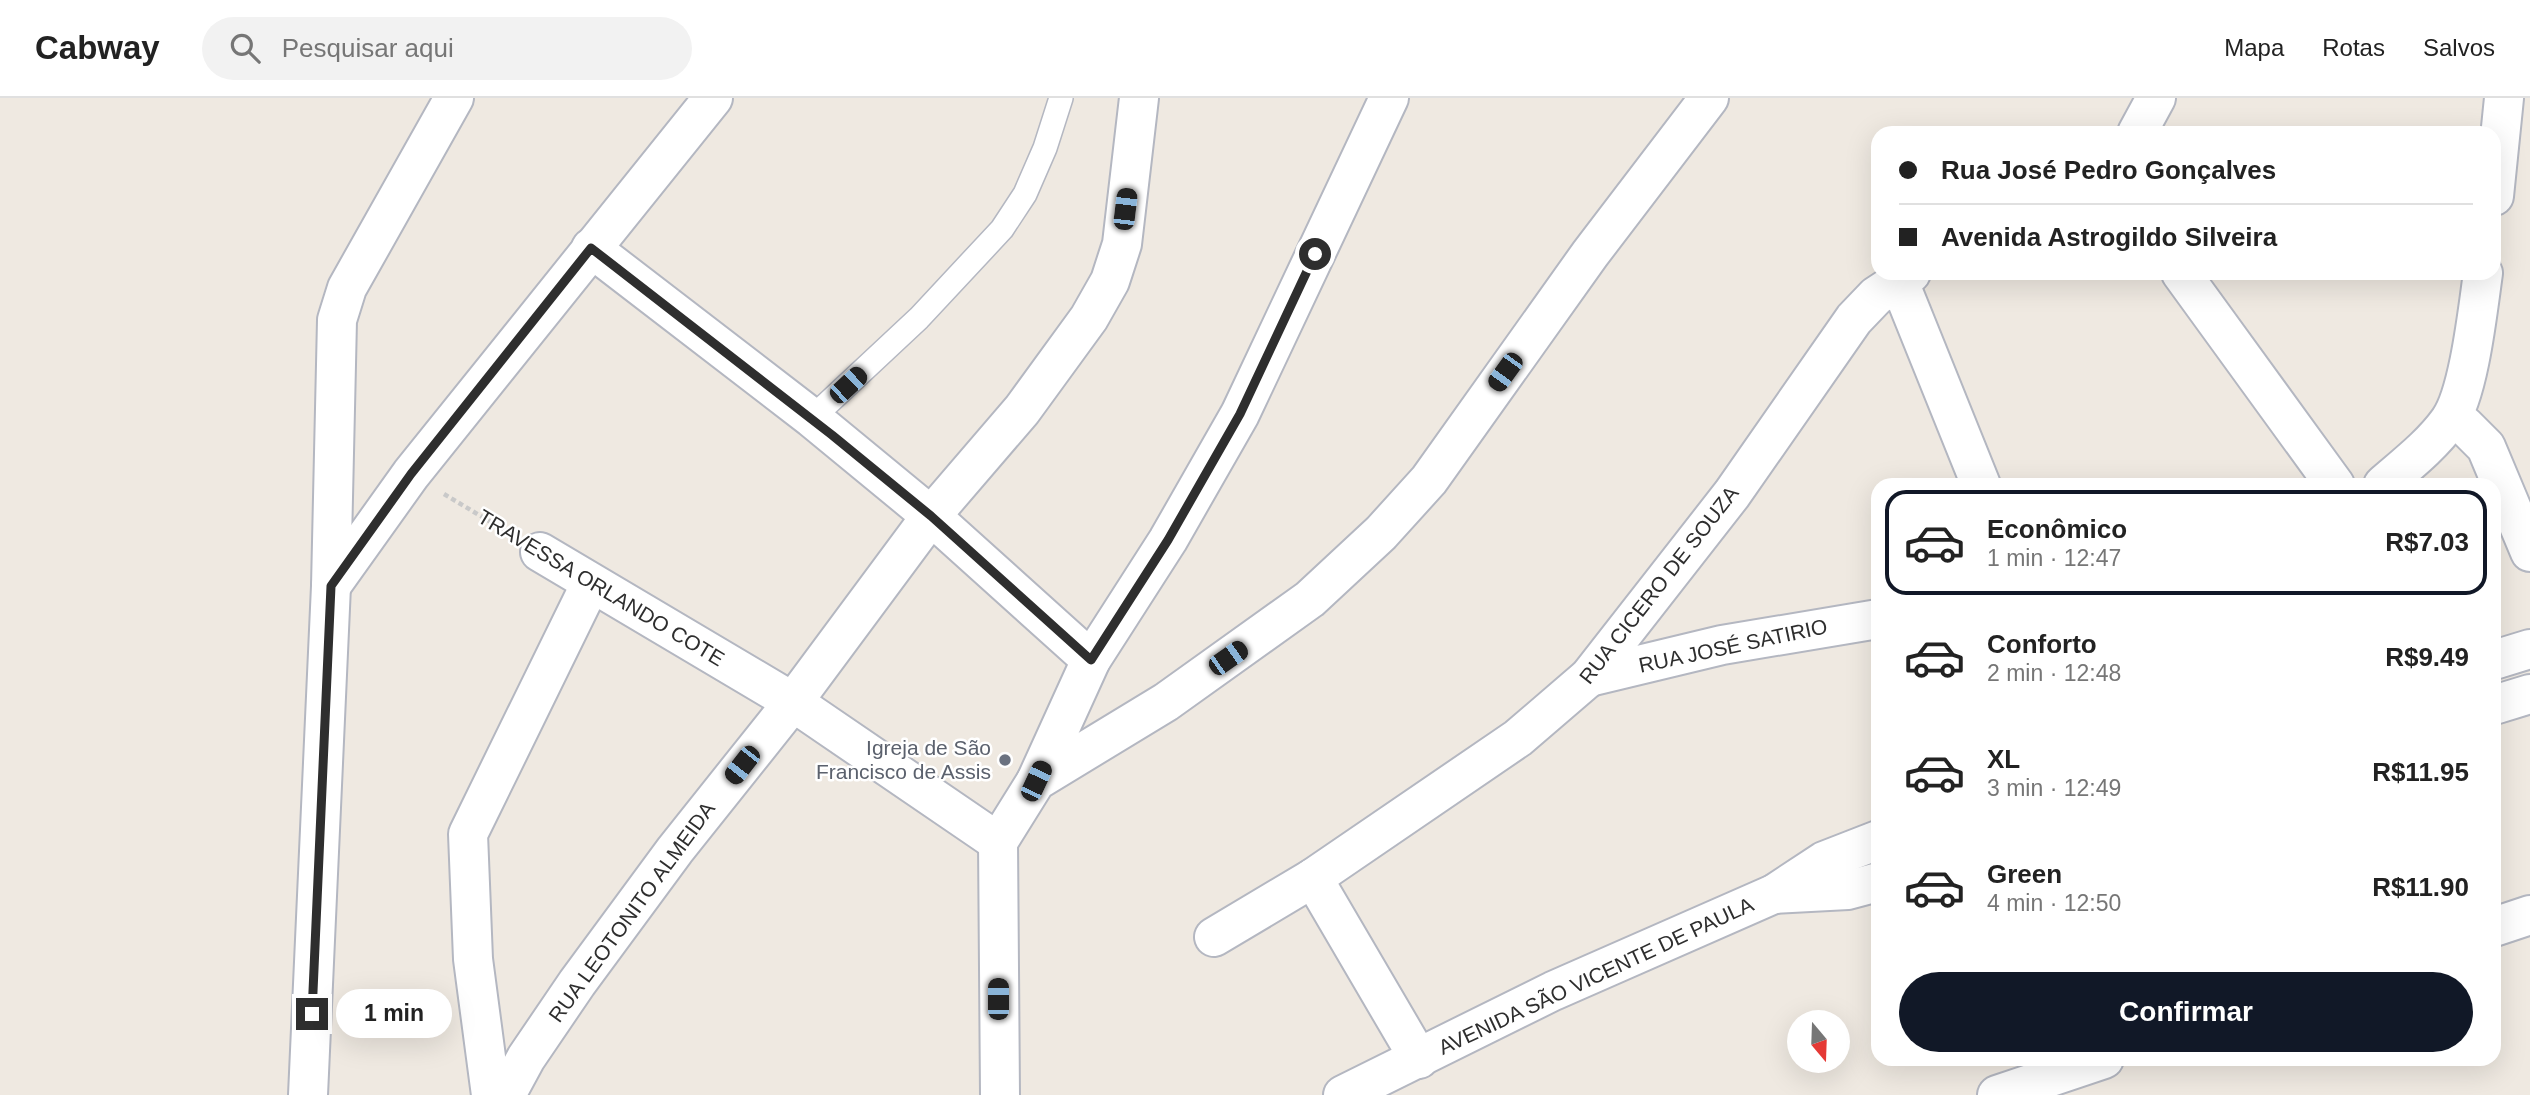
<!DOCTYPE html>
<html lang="pt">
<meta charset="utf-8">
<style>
body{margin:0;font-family:Arial,sans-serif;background:#f2f2f2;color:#222;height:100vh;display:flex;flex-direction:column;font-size:26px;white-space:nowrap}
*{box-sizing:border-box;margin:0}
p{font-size:23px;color:#767676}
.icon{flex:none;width:38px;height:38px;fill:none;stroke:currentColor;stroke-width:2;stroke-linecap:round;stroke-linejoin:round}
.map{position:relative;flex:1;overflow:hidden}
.panel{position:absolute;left:1871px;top:380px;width:630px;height:588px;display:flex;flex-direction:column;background:#fff;border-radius:21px;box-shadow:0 7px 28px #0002}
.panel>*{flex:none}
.guide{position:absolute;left:1871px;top:28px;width:630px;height:154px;border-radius:21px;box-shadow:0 7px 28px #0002;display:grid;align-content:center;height:154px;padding:0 28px;background:#fff}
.needle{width:46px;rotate:161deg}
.controls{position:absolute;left:1787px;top:912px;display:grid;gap:14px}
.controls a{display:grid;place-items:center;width:63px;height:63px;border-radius:50%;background:#fff;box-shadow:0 7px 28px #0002;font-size:35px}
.end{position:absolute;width:32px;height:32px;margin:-16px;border:9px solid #2e2e2e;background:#fff;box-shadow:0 0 0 4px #fff}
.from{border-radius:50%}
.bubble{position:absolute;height:49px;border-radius:24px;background:#fff;box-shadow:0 7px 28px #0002;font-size:23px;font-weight:700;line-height:49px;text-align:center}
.car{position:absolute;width:21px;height:42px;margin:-21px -10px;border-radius:9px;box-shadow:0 0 5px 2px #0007;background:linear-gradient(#222 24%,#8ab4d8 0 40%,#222 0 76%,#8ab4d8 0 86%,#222 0)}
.guide b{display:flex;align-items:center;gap:24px;height:66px;font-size:26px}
.guide b+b{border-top:2px solid #e0e0e0}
.guide i{width:18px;height:18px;background:#222}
ul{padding:12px 0 0;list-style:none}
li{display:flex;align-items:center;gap:21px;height:105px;margin:0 14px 10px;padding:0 14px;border:4px solid transparent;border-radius:21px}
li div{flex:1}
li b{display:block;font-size:26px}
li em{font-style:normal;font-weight:700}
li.active{border-color:#111827}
li>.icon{width:63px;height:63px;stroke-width:1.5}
.primary-button{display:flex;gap:14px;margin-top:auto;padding:14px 28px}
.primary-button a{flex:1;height:80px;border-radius:42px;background:#111827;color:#fff;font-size:28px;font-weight:700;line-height:80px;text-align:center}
header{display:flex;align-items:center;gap:42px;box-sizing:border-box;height:98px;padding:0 35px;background:#fff;border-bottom:2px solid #e0e0e0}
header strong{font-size:33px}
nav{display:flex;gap:38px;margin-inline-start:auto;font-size:24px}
.search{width:490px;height:63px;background:#f2f2f2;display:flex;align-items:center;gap:18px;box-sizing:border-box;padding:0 24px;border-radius:38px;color:#767676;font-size:26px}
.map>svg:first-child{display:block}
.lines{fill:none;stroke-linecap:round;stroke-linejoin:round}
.lane-casing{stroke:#b4b7c1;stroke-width:26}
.street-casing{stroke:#b4b7c1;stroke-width:42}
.secondary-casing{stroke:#b4b7c1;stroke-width:42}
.path{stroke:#c9c9c9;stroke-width:4.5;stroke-dasharray:5 3.5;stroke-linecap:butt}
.lane{stroke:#fff;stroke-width:23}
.street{stroke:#fff;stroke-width:38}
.secondary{stroke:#fff;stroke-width:38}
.route{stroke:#2e2e2e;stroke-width:9}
.worship-dot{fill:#6b7280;stroke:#fff;stroke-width:2.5}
.labels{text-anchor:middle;stroke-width:5;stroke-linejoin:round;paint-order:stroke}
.street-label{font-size:21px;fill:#2e2e2e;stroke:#fff}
.worship-label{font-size:21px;fill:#5b616d;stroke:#fff;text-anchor:end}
</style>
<header>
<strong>Cabway</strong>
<div class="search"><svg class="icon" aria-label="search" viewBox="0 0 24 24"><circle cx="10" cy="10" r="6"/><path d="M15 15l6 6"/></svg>Pesquisar aqui</div>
<nav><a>Mapa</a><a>Rotas</a><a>Salvos</a></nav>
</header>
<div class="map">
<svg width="2530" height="997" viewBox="0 0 2530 997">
<rect width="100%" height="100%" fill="#efe9e1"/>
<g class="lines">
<g class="lane-casing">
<polyline id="lane" points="812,320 919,220 1002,131 1025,96 1045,50 1061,0"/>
</g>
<g class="street-casing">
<g id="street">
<polyline points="2137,35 2156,0"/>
<polyline points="2494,98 2504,0"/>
<polyline points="591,150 812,320 931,418 1091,562"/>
<polyline points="2181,175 2335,387"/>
<polyline points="1898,181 1981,387"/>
<polyline points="2451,321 2465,328 2486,349 2530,454"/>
<path d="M2383,387C2406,367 2431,348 2449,323C2469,296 2478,210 2483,175"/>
<polyline points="540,454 793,604 998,744"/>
<polyline points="331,488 411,376 713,0"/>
<polyline points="1589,579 1722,547 1878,521"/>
<polyline points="1036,683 1091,562 1168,442 1240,316 1389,0"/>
<polyline points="1313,780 1419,961"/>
<polyline points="2494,829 2530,817"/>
<polyline points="1214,839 1313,780 1518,640 1589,579 1732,396 1854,221 1876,198 1911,175"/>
<polyline points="308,997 331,488 337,222 347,190 454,0"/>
<polyline points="491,997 473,861 468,736 591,485"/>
<polyline points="506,997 526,960 577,885 675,752 793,604 931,418 1022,312 1089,220 1110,183 1122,146 1139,0"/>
<polyline points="1000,997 998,744 1036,683 1166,604 1310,501 1381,435 1429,382 1590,156 1709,0"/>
<polyline points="1997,997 2104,961"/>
</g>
</g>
<g class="secondary-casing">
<g id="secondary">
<polyline points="2494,562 2530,551"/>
<polyline points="2494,607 2530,596"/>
<polyline points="1774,796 1848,792 1878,784"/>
<polyline points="1343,997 1553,893 1774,796 1824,763 1878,742"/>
</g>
</g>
<polyline class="path" points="444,396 509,435"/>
<use href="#lane" class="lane"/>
<use href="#street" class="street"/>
<use href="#secondary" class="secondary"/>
</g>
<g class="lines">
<polyline class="route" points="312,916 331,488 411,376 591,150 832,337 931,418 1091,562 1168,442 1240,316 1315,156"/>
</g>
<circle class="worship-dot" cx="1005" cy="662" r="7"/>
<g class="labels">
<g class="street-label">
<text transform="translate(1659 487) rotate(-52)" y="7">RUA CICERO DE SOUZA</text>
<text transform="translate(601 490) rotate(31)" y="7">TRAVESSA ORLANDO COTE</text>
<text transform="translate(1733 548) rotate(-12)" y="7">RUA JOSÉ SATIRIO</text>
<text transform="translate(632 814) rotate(-54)" y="7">RUA LEOTONITO ALMEIDA</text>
<text transform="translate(1596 878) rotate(-25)" y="7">AVENIDA SÃO VICENTE DE PAULA</text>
</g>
<g class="worship-label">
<text x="991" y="657">Igreja de São<tspan x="991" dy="24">Francisco de Assis</tspan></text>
</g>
</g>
</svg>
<div class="controls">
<a><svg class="needle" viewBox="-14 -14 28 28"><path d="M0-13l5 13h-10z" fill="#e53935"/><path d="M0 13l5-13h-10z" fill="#767676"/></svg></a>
</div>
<i class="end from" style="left:1315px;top:156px"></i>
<i class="end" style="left:312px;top:916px"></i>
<div class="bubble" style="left:336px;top:891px;width:116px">1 min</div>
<i class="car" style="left:1125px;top:111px;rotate:7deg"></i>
<i class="car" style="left:1505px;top:274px;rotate:216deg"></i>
<i class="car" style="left:848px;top:287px;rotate:47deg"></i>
<i class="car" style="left:1228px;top:560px;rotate:55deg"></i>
<i class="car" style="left:742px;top:667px;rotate:218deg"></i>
<i class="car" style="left:1036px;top:683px;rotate:25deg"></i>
<i class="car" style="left:998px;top:901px;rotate:0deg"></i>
<div class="guide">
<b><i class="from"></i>Rua José Pedro Gonçalves</b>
<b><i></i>Avenida Astrogildo Silveira</b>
</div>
<section class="panel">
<ul>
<li class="active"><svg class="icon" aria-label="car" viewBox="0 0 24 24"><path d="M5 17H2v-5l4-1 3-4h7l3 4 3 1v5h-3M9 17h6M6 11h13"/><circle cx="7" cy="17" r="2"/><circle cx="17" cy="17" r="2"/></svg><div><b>Econômico</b><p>1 min · 12:47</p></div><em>R$7.03</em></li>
<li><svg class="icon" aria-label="car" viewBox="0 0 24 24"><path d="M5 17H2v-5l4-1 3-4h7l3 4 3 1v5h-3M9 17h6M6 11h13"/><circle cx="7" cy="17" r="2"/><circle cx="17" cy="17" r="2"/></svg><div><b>Conforto</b><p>2 min · 12:48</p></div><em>R$9.49</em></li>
<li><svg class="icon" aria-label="car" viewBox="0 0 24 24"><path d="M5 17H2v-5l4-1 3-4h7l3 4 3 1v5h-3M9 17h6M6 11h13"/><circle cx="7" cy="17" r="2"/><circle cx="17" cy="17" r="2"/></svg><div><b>XL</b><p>3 min · 12:49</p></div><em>R$11.95</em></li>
<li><svg class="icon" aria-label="car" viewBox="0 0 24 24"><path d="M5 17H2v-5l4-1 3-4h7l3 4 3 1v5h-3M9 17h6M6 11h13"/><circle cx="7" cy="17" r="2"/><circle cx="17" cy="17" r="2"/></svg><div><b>Green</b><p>4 min · 12:50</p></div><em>R$11.90</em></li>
</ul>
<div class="primary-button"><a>Confirmar</a></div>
</section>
</div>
